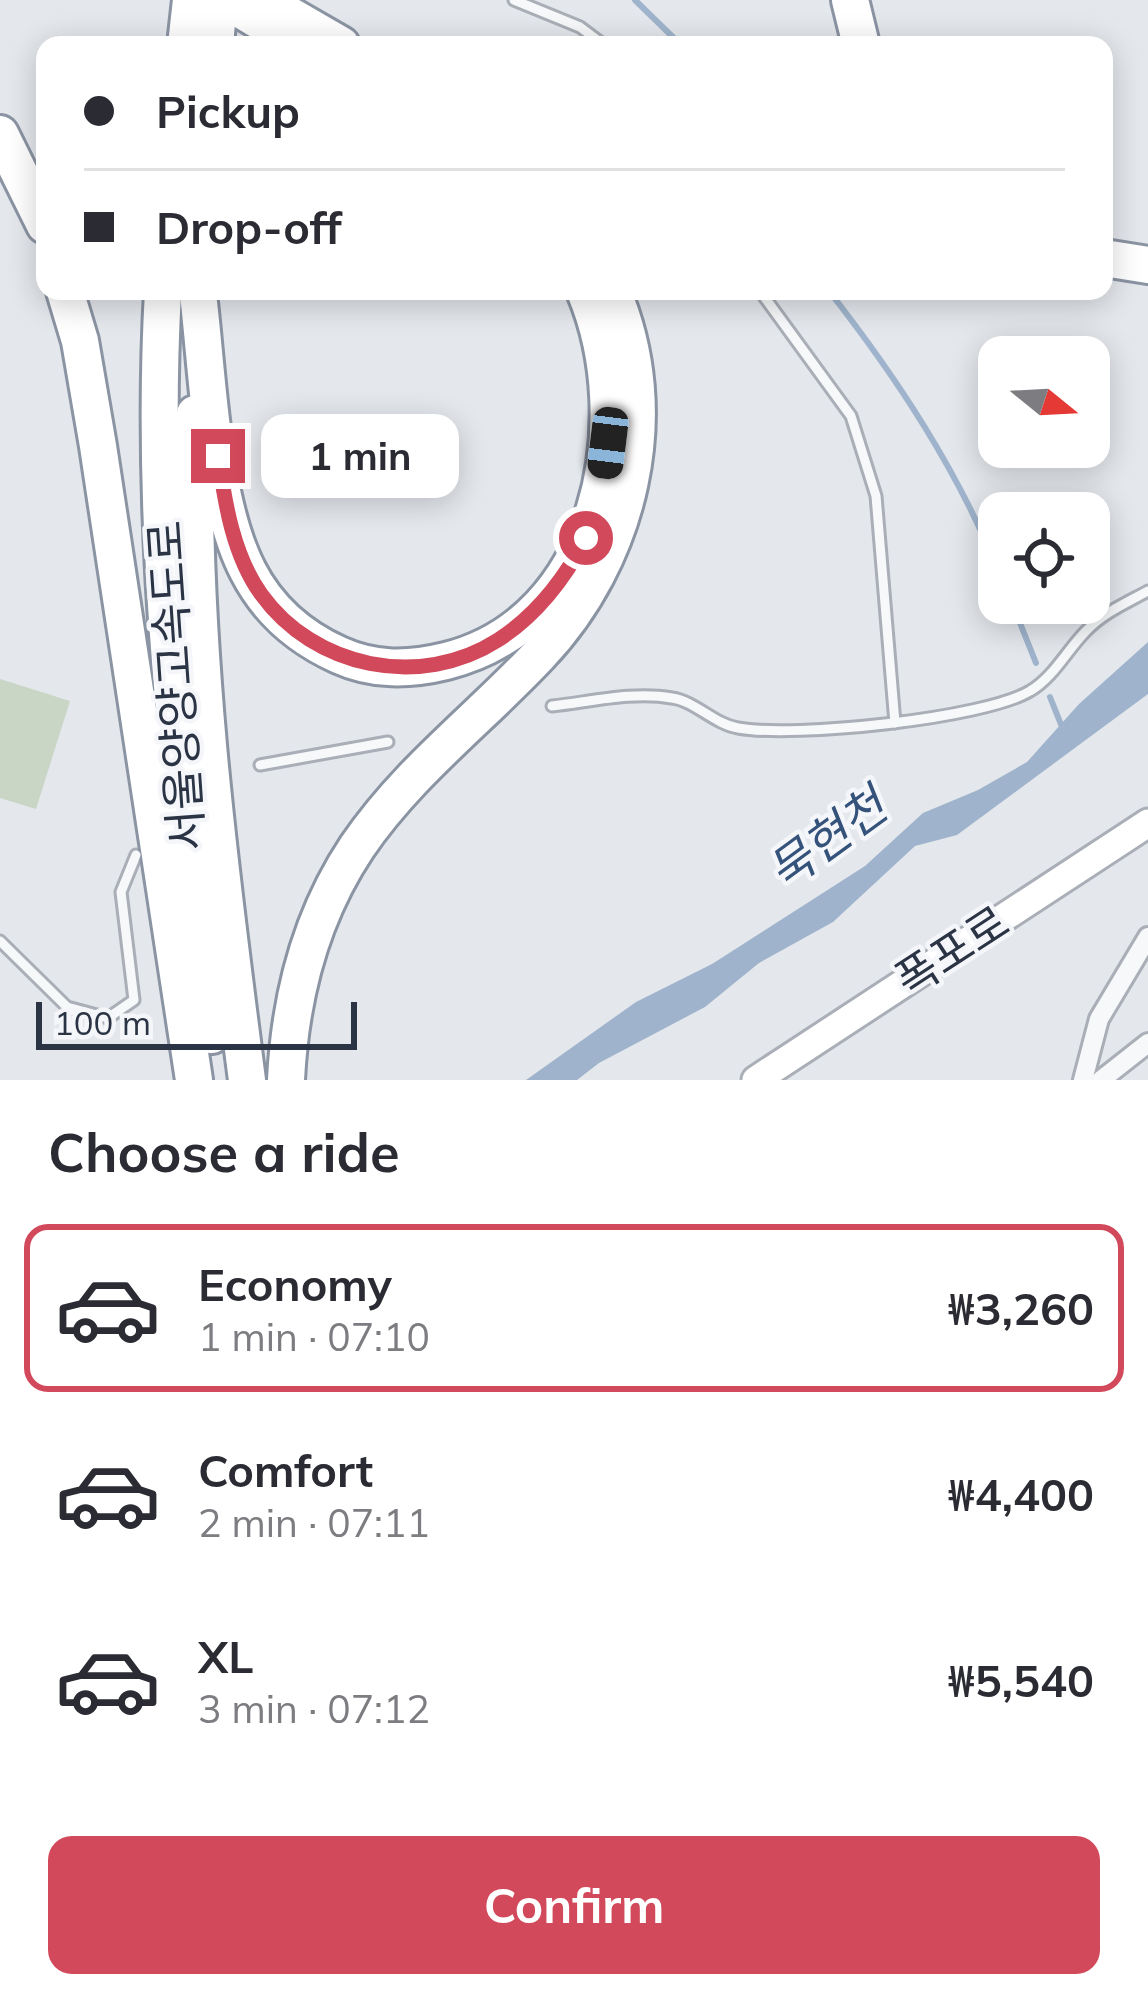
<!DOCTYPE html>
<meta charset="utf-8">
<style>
body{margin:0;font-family:Mulish,"Noto Sans KR",sans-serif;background:#f2f2f3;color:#2b2b33;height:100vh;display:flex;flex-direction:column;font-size:45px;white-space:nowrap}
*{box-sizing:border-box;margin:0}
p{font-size:39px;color:#7c7c81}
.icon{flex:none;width:66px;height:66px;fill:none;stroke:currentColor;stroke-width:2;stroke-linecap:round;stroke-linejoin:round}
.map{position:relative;height:1080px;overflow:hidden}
.details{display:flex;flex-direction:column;background:#fff;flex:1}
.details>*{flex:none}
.hud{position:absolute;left:36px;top:36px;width:1077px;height:264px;border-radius:24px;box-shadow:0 6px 30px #0003;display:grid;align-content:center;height:264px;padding:0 48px;background:#fff}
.needle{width:78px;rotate:108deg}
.buttons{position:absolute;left:978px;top:336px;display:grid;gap:24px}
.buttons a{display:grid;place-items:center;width:132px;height:132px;border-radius:24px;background:#fff;box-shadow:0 6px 30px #0003;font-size:60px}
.scale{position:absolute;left:36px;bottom:30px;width:321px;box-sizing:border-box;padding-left:12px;border:6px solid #2b3445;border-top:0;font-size:33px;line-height:42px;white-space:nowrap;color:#2b3445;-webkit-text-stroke:9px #f4f6f9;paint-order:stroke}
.end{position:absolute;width:54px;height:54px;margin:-27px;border:15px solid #d1495b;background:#fff;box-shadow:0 0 0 6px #fff}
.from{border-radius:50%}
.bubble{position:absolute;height:84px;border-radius:24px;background:#fff;box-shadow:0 6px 30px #0003;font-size:39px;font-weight:700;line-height:84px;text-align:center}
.car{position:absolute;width:36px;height:72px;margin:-36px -18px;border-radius:15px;box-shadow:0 0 9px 3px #0007;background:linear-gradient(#222 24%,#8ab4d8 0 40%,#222 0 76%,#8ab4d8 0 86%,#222 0)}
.hud b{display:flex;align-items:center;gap:42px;height:114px;font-size:45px}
.hud b+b{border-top:3px solid #e1e1e2}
.hud i{width:30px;height:30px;background:#2b2b33}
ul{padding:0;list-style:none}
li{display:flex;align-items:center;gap:36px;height:168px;margin:0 24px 18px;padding:0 24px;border:6px solid transparent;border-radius:24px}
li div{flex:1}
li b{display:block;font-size:45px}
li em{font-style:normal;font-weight:700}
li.selected{border-color:#d1495b}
li>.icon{width:108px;height:108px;stroke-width:1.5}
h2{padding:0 48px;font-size:54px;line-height:144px}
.cta{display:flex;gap:24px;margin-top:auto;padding:24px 48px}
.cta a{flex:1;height:138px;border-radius:24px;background:#d1495b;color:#fff;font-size:48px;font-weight:700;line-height:138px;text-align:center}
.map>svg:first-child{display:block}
.green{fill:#c9d6c5}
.water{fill:#9fb4cc}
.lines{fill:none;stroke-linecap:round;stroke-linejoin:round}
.stream{stroke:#9fb4cc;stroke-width:6}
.lane-casing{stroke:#a9aeb7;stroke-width:15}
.street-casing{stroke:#a9aeb7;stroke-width:24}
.secondary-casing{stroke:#a9aeb7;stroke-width:33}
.highway-casing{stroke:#8b94a3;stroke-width:42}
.lane{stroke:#f7f8fa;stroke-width:9}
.street{stroke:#f7f8fa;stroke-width:18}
.secondary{stroke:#fff;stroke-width:27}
.highway{stroke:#fff;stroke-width:36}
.route{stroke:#d1495b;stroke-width:15}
.labels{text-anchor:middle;stroke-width:9;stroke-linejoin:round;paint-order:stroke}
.street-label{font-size:45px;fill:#2b3445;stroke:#f4f6f9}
.water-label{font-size:48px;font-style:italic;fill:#34527a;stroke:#f4f6f9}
</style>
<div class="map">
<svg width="1148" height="1080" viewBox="0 0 1148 1080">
<rect width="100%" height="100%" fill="#e4e7ec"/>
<polygon class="green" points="0,679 70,701 36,809 0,798"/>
<polygon class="water" points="1148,642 1148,694 957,835 915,846 833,922 759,963 705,1007 599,1063 577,1080 526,1080 636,1002 712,964 865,866 923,813 978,790 1027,762 1079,704"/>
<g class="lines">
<g class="stream">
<polyline points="635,0 681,45"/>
<path d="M829,291C897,378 957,469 999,572"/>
<polyline points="1012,603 1036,663"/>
<polyline points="1050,697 1062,727"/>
</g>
<g class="lane-casing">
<g id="lane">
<polyline points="514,0 580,27 604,45"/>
<polyline points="760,291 851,416 876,496 895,723"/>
<path d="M552,706C590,702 633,691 672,698C695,701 714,724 738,728C793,738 983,719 1030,691C1053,678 1067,650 1086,631C1103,613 1126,603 1148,591"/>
<polyline points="260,765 388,742"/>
<polyline points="0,941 67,1007 108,1018 134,1000 121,892 136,855"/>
</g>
</g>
<g class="street-casing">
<g id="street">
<polyline points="1083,1080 1099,1019 1148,937"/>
<polyline points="1101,1080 1148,1043"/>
</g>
</g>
<g class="secondary-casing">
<polyline id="secondary" points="756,1080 1148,823"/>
</g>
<g class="highway-casing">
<g id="highway">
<polyline points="225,0 278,32"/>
<polyline points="263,0 341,45"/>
<polyline points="850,0 861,45"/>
<polyline points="186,45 191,0"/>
<polyline points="215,45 219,0"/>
<polyline points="0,134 45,225"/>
<polyline points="1104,258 1148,265"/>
<polyline points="65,291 80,341 98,446 194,1080"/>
<path d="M163,291C149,540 180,788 212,1035"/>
<path d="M198,294C208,375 211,500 248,571C268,610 299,637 339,655C374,671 409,670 446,661C601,623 640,422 585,291"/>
<path d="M195,414C190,638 218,859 247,1080"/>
<path d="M286,1080C290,998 311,916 357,847C408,772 478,720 539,655C630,559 665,414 612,291"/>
</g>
</g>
<use href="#lane" class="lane"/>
<use href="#street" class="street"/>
<use href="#secondary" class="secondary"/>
<use href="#highway" class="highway"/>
</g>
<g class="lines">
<path class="route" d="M218,456C225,503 233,555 261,594C314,668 420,690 498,640C537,615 565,578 586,538"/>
</g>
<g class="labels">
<g class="street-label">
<text transform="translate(176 686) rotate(-94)" y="16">서울양양고속도로</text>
<text transform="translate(952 951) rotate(-33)" y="16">폭포로</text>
</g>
<g class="water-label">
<text transform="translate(827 839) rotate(-36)" y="17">묵현천</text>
</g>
</g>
</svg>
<div class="buttons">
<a><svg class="needle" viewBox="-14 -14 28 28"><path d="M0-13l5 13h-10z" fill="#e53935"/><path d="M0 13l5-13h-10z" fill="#7c7c81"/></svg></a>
<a><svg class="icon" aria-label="locate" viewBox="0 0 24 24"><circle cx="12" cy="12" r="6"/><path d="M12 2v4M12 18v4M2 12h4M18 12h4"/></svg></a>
</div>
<div class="scale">100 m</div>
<i class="end from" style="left:586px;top:538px"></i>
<i class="end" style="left:218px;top:456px"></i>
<div class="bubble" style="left:261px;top:414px;width:198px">1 min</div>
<i class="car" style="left:608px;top:443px;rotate:187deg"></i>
<div class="hud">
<b><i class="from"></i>Pickup</b>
<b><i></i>Drop-off</b>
</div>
</div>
<section class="details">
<h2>Choose a ride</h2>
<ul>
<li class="selected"><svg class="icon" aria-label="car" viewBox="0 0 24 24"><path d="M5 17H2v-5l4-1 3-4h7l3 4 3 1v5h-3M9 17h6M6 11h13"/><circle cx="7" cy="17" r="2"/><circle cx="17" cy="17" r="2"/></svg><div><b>Economy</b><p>1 min · 07:10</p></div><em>₩3,260</em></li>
<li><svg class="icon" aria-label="car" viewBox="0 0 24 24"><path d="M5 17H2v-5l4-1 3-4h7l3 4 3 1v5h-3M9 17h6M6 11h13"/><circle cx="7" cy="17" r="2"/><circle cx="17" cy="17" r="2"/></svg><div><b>Comfort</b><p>2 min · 07:11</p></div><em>₩4,400</em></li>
<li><svg class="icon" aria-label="car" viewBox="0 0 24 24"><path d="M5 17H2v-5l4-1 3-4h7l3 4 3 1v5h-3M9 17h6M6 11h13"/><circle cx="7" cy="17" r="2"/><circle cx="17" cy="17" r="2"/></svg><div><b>XL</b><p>3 min · 07:12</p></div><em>₩5,540</em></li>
</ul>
<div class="cta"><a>Confirm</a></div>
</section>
